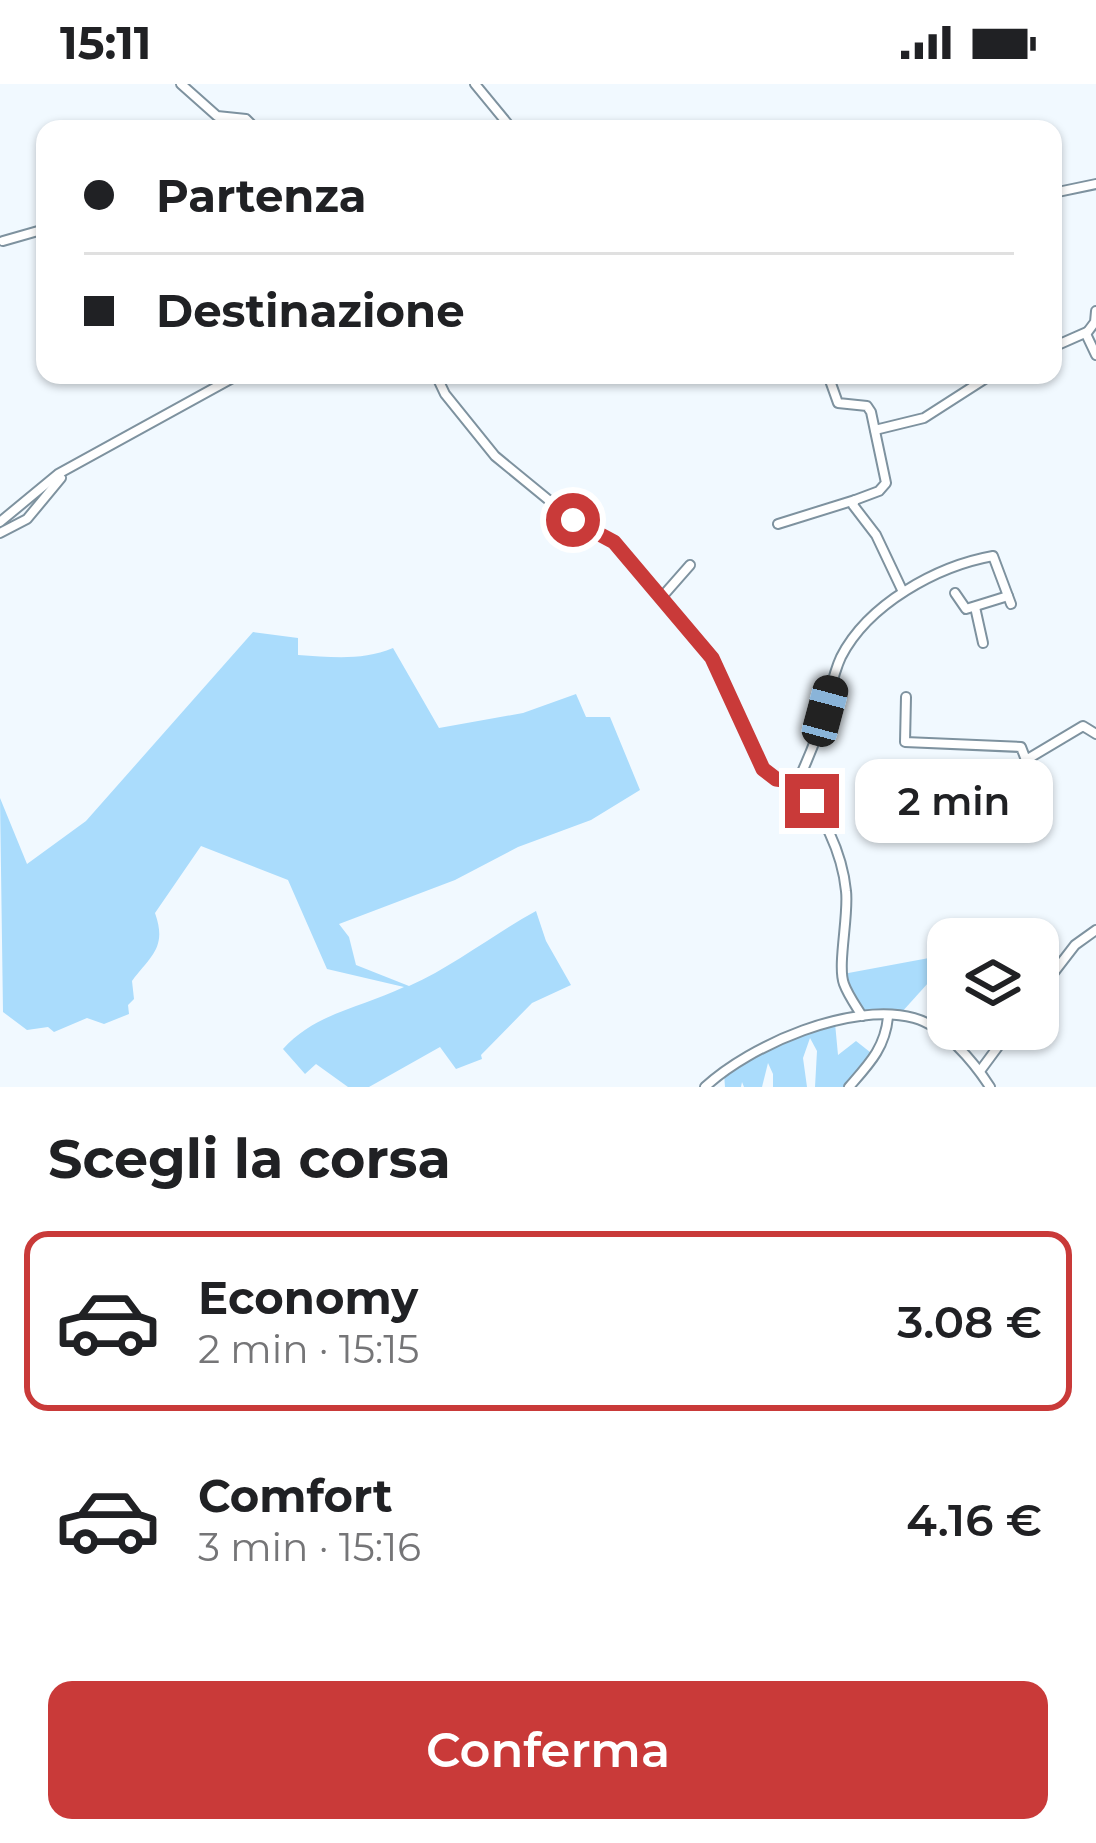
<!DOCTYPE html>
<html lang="it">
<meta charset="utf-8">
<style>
body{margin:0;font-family:Montserrat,sans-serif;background:#f6f6f6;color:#202124;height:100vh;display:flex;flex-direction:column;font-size:45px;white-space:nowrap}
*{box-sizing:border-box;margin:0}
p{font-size:39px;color:#757577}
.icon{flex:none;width:66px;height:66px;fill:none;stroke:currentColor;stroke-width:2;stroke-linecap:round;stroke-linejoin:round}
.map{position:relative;height:1003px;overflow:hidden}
.panel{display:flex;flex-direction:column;background:#fff;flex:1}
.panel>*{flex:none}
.top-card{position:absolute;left:36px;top:36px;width:1026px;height:264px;border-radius:24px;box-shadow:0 3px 9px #0004;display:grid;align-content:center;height:264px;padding:0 48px;background:#fff}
.tools{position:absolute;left:927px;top:834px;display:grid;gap:24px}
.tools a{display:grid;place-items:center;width:132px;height:132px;border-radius:24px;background:#fff;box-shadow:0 3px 9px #0004;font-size:60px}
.end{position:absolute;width:54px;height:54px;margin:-27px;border:15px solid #c93a39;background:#fff;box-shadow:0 0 0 6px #fff}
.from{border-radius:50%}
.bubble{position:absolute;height:84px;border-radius:24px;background:#fff;box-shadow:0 3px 9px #0004;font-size:39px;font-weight:600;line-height:84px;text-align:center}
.car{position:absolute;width:36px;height:72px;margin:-36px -18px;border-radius:15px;box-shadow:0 0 9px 3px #0007;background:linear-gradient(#222 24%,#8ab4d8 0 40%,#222 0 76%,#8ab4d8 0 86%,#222 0)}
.top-card b{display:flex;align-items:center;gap:42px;height:114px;font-size:45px}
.top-card b+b{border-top:3px solid #e0e0e0}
.top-card i{width:30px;height:30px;background:#202124}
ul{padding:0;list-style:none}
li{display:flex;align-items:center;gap:36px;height:180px;margin:0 24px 18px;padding:0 24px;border:6px solid transparent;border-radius:24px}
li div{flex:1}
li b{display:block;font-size:45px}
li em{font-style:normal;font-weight:600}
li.active{border-color:#c93a39}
li>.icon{width:108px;height:108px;stroke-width:1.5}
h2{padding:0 48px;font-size:54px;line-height:144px}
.button{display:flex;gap:24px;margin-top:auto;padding:24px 48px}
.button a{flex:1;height:138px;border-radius:24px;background:#c93a39;color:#fff;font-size:48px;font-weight:600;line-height:138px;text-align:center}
.status{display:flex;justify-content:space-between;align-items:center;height:84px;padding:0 60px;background:#fff;direction:ltr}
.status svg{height:33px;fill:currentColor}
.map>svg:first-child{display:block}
.green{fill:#aadcfc}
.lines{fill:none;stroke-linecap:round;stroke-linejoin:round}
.minor-casing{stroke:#7e929f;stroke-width:12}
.minor{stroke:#fff;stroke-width:8}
.route{stroke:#c93a39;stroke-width:15}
</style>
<div class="status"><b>15:11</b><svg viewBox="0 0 49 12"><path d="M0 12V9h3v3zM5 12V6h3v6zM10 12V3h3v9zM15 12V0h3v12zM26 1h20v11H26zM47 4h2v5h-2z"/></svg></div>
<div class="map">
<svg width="1096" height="1003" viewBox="0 0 1096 1003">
<rect width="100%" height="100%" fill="#f1f9ff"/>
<g class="green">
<path d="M253,548L298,554V571C331,573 362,577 393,564L439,644L523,629L576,610L586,633H610L640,706L591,736L518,763L455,796L339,840L349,853L356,881L409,902C454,882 492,851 536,827L546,857L571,901L532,919L481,971L482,975L456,985L440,963L369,1003H348L316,980L305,990L283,965C315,929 363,923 404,903L327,885L288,796L201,762L155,829C167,863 152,871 132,897L134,915L128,921L129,930L104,940L87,934L54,948L48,943L27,946L3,928L0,714L27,780L86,737Z"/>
<polygon points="929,874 938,888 901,929 866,931 843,890"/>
<polygon points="835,939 838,971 856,957 875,972 850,1003 815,1003 817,967 810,954 803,974 807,1003 773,1003 773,990 768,979 762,1003 744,1003 742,998 741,1003 725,1003 724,989 762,966"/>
</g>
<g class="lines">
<g class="minor-casing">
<g id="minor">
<polyline points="181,0 217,32 246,35 256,45"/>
<polyline points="475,0 512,45"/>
<polyline points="1053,109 1096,100"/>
<polyline points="3,157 45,145"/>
<polyline points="1096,227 1095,238 1086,250 1096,271"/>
<polyline points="1053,263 1087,248"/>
<path d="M436,291L445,310L495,372L573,436L614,458L713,574L763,685L776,695L798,697C822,730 842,766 846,807C849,831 837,882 844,900C848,911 856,922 862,932"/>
<polyline points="828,291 838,319 867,322 871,328 886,399 879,407 855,416 853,421 876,451 903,508"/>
<polyline points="875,346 924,334 991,291"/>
<polyline points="0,438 58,390 238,291"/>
<polyline points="778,440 855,416"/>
<polyline points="0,449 27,435 61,394"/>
<polyline points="955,509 966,525 1008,512"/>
<polyline points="661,514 690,481"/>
<polyline points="975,523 983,559"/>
<polyline points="906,613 905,658 1021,663 1026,676 1083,642 1096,650"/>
<path d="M798,697C808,675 818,652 825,627C830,609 833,590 841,573C868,520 937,482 993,472L1011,520"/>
<polyline points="979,853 980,855"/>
<polyline points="1038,909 1075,861 1096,846"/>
<polyline points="980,987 1011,945"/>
<path d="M705,1003C750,961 852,917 914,934C944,942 974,978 990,1003"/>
<path d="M849,1003C869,980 885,964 888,933"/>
</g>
</g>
<use href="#minor" class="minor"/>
</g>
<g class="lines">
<polyline class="route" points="573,436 614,458 712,574 763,685 776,695 798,698 812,717"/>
</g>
</svg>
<div class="tools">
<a><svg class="icon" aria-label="layers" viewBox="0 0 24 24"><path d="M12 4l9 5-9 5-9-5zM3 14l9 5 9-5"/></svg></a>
</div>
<i class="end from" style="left:573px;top:436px"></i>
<i class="end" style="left:812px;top:717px"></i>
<div class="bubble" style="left:855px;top:675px;width:198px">2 min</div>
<i class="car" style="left:825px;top:627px;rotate:15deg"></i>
<div class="top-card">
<b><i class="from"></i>Partenza</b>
<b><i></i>Destinazione</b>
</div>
</div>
<section class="panel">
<h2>Scegli la corsa</h2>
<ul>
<li class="active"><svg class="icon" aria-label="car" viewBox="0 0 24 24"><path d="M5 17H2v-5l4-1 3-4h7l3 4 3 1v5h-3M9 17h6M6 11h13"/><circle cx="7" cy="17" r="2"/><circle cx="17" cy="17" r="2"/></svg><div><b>Economy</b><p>2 min · 15:15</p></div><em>3.08 €</em></li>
<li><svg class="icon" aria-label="car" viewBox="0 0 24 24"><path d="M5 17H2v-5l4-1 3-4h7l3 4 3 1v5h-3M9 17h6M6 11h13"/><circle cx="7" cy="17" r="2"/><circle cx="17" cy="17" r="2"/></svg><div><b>Comfort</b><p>3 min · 15:16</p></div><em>4.16 €</em></li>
</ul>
<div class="button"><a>Conferma</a></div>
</section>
